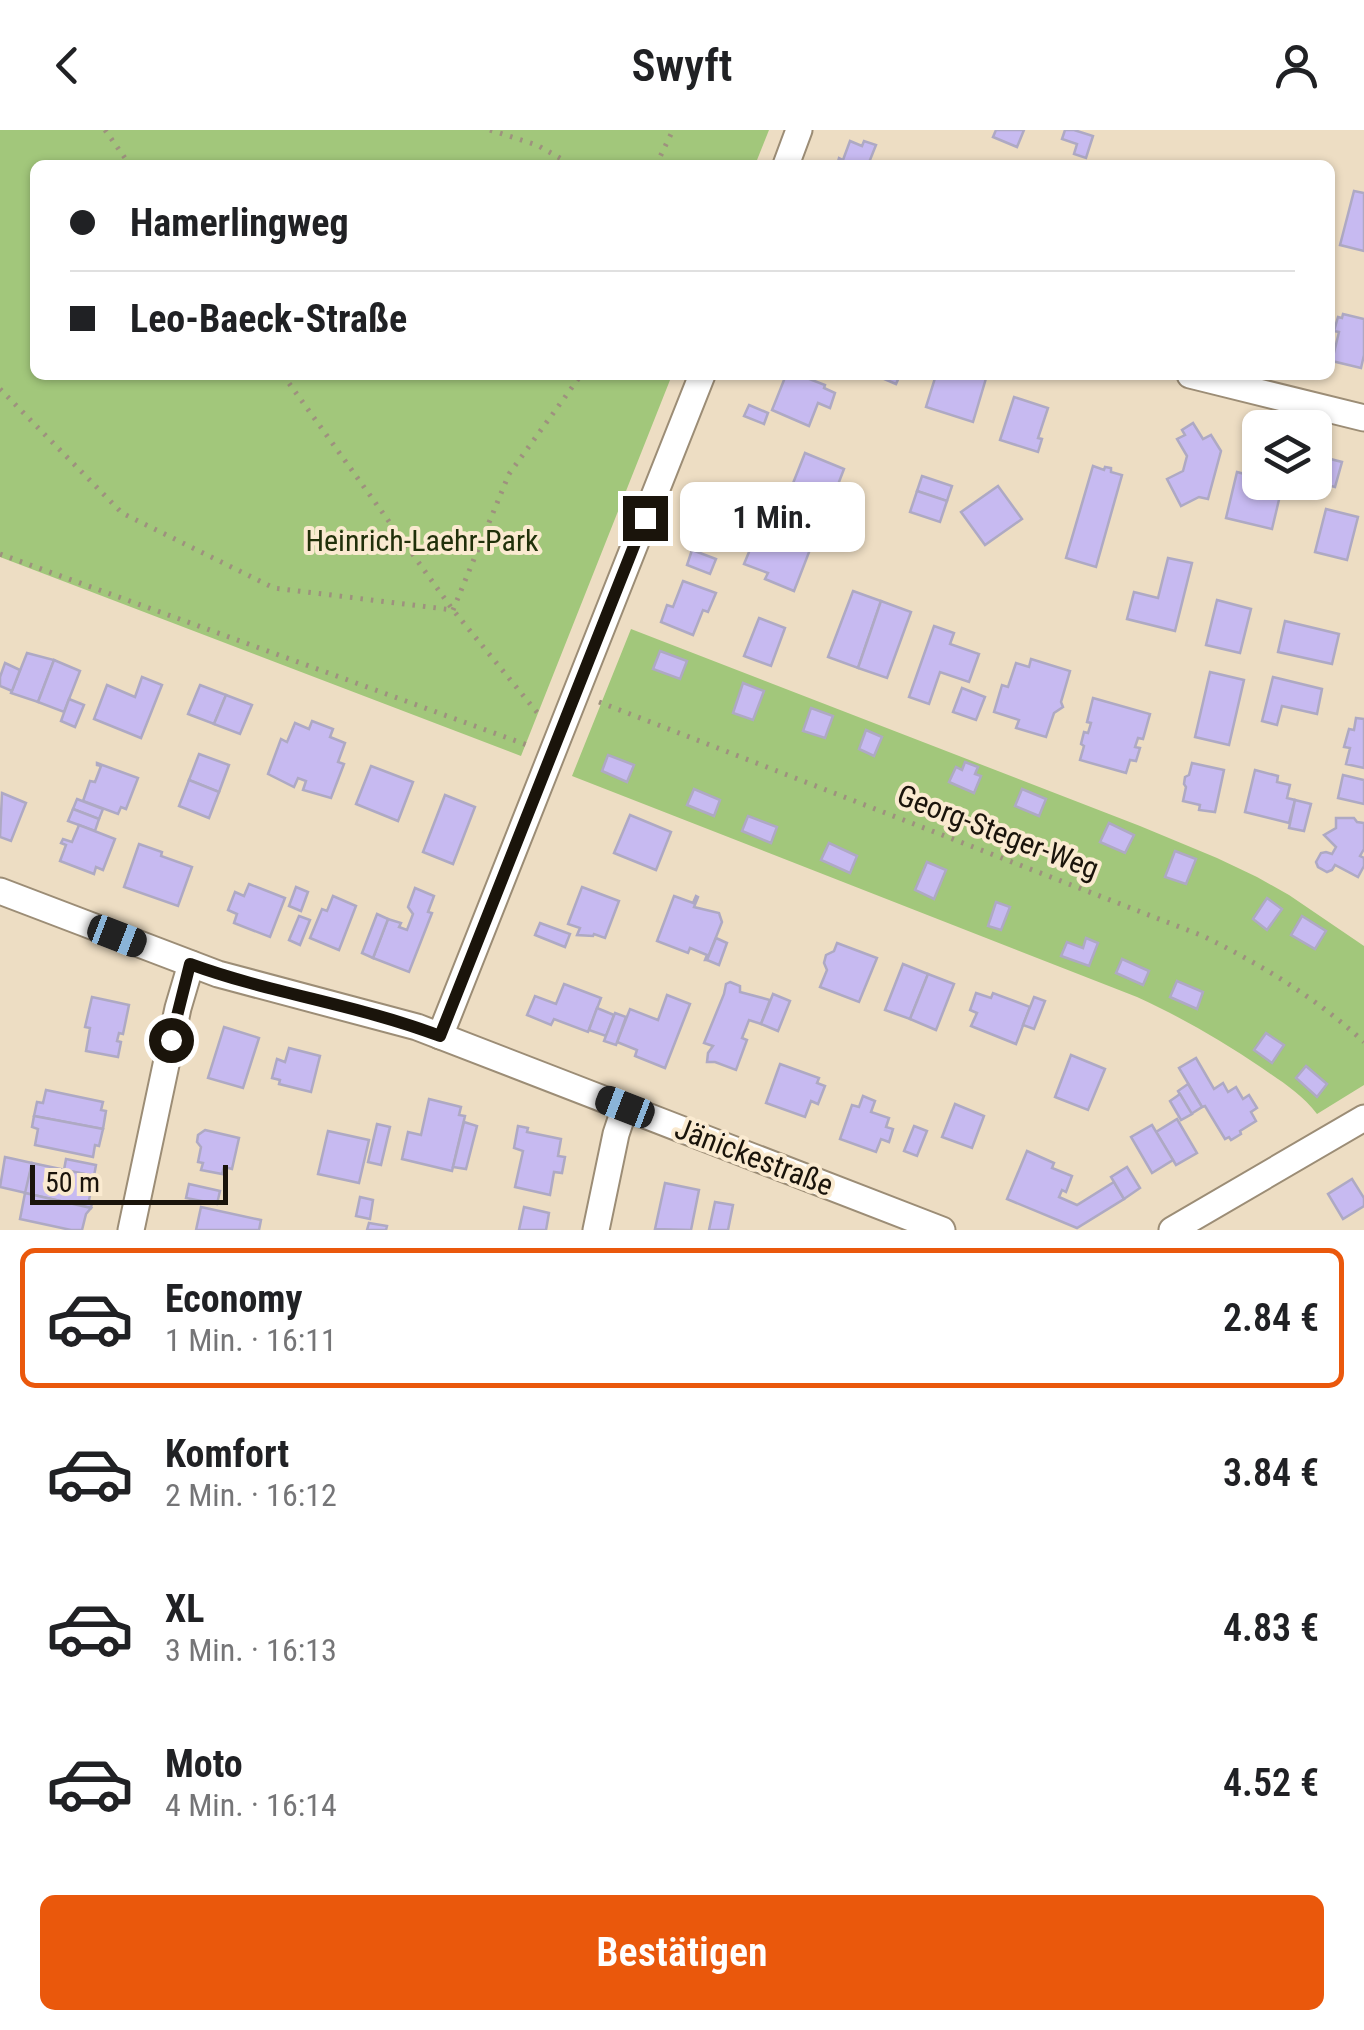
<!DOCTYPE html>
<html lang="de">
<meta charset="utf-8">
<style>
body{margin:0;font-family:"Roboto Condensed",sans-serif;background:#f2f2f2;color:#202124;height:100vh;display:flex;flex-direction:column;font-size:38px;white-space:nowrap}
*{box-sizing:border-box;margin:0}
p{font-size:32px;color:#757577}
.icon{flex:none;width:55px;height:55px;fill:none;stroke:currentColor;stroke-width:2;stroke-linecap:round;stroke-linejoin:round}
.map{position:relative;height:1100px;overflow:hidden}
.panel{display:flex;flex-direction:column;background:#fff;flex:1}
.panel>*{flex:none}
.top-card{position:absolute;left:30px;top:30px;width:1305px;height:220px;border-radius:15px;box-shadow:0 2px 8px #0004;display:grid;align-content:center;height:220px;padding:0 40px;background:#fff}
.fabs{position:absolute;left:1242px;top:280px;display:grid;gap:20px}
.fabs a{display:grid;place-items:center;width:90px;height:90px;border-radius:15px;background:#fff;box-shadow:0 2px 8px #0004;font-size:50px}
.scale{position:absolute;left:30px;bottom:25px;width:198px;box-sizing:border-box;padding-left:10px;border:5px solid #1a140b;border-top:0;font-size:28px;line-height:35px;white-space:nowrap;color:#1a140b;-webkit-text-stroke:8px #faead0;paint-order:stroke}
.end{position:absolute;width:45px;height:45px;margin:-22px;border:12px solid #1a140b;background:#fff;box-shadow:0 0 0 5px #fff}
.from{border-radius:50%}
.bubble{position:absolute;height:70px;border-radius:15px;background:#fff;box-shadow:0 2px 8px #0004;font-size:32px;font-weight:600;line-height:70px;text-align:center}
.car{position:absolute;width:30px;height:60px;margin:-30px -15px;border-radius:12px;box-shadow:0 0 8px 2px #0007;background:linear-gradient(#222 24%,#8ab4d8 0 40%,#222 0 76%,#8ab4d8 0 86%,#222 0)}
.top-card b{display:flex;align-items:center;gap:35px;height:95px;font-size:38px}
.top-card b+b{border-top:2px solid #e0e0e0}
.top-card i{width:25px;height:25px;background:#202124}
ul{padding:18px 0 0;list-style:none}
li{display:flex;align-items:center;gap:30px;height:140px;margin:0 20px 15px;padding:0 20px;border:5px solid transparent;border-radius:15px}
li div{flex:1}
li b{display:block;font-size:38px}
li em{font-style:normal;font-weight:600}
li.current{border-color:#ea580c}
li>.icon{width:90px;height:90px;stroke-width:1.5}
.action{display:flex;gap:20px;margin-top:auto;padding:20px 40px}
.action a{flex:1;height:115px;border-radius:15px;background:#ea580c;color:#fff;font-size:40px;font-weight:600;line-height:115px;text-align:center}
header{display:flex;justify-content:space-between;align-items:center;height:130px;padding:0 40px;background:#fff;font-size:45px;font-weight:600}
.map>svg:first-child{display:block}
.green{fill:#a2c77b}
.building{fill:#c7baf1;stroke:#aea9c3;stroke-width:2.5}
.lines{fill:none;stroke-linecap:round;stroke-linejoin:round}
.street-casing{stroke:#9c8d76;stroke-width:29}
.path{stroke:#9e917e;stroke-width:5;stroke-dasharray:2.5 8;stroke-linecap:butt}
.street{stroke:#fff;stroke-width:25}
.route{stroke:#1a140b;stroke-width:12}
.labels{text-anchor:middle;stroke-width:8;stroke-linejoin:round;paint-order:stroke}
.park-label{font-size:30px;fill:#20300a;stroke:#faead0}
.street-label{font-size:30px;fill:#1a140b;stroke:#faead0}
</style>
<header><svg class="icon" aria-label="back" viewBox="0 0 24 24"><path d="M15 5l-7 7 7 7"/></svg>Swyft<svg class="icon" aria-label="person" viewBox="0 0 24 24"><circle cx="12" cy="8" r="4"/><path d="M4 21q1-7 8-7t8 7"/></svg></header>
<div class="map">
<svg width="1364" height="1100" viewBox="0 0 1364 1100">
<rect width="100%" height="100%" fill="#edddc3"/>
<g class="green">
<polygon points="0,0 769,0 755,35 35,35 35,245 672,245 521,626 0,427"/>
<path d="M631,499L1140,696L1217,728L1257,747L1289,765L1364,816V955L1317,984C1302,964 1282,952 1262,938C1222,911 1181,887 1137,867L572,646Z"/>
</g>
<g class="building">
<polygon points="996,0 1024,0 1017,17 993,7"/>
<polygon points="1065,0 1074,0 1093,6 1086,28 1074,24 1077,14 1062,9"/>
<polygon points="850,11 862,16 864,11 876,15 868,35 837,35 839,28 843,30"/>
<polygon points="1354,61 1364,63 1364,121 1340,115"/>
<polygon points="1343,184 1364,189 1364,225 1361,238 1332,231 1339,202 1334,201 1338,187 1342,188"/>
<polygon points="786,245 799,245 825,255 824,258 835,263 830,278 818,273 809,296 772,280"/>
<polygon points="875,245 900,245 896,254"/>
<polygon points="936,245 987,245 973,292 926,277"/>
<polygon points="1014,267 1048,278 1038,308 1042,309 1038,322 1000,310"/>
<polygon points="749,275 768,283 764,294 744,286"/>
<polygon points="1193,293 1203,309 1211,305 1221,321 1208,369 1199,367 1181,376 1167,349 1183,341 1187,326 1177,309 1185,305 1182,300"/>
<polygon points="805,323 844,339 824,391 784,376"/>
<polygon points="1315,325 1342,332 1335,357 1315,352"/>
<polygon points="1093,336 1104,340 1105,337 1111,338 1111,342 1122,345 1096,437 1066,428"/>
<polygon points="1237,342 1260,348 1260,352 1283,353 1272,399 1226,388"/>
<polygon points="922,346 952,356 947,371 917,361"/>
<polygon points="998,356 1022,389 985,415 961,382"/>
<polygon points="917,361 947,371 940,392 910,382"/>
<polygon points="1326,379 1358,387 1347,430 1315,422"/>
<polygon points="773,402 811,417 794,461 765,449 768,443 744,434 754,410 768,416"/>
<polygon points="692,420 716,429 710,444 687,435"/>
<polygon points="1168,428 1192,433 1175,501 1127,489 1134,462 1158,468"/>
<polygon points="683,451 716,463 708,482 703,480 693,505 661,492 667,475 673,477"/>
<polygon points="853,461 881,471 858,538 828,527"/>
<polygon points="1217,470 1251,479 1240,523 1206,515"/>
<polygon points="881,471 911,482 887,548 858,538"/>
<polygon points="759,488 785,498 771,536 744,526"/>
<polygon points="1285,491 1339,504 1332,534 1278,522"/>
<polygon points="934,496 954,503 950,514 979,524 969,552 940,542 929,574 909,567"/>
<polygon points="660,521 687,531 680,549 653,539"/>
<polygon points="27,523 54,530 38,572 11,563"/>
<polygon points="1031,529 1070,541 1061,572 1063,577 1054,583 1046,607 1016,598 1019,590 994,582 1002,555 1008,557 1016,533 1029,537"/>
<polygon points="54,530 80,541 64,582 38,572"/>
<polygon points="5,533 20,540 12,561 0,556 0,547"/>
<polygon points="1210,542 1244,550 1229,615 1195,607"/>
<polygon points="142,547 162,555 141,608 94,589 107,555 135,567"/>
<polygon points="1273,547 1322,559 1317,584 1282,576 1277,595 1262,591"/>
<polygon points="743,553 764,561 753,590 733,583"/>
<polygon points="200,555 226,565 214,594 188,584"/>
<polygon points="962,558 985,567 976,590 953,582"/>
<polygon points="226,565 252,575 240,604 214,594"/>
<polygon points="1093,568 1150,584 1143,609 1138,608 1135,617 1140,618 1136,631 1130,630 1126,643 1080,630 1084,616 1081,614 1084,602 1088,603 1091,593 1087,592"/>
<polygon points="69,569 84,575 75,597 61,591"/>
<polygon points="811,578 833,586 825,608 803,601"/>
<polygon points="1356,588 1364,589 1364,638 1346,634 1350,618 1344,617 1349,599 1354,600"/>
<polygon points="312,591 333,599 330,607 345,613 338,632 344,634 331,668 303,660 306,651 298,648 294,657 268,644 281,609 287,612 295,593 309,599"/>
<polygon points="866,600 882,607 874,626 859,619"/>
<polygon points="199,624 229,635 219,662 189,650"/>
<polygon points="608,625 634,635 627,652 602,641"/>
<polygon points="965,632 978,637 975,644 981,646 974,663 949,652 956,637 962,640"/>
<polygon points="97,633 138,648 126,679 121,677 118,684 83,671 90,651 95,652 101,636 97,635"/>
<polygon points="1192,633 1224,640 1215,682 1199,680 1200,675 1183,671 1186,657 1184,654 1185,647 1189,645"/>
<polygon points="371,636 413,652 398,691 356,674"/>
<polygon points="1255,640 1278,646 1277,652 1290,655 1287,668 1295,670 1289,693 1245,682"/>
<polygon points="1343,645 1364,650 1364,674 1338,668"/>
<polygon points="189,650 219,662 209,688 179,676"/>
<polygon points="694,659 720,670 714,686 687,675"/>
<polygon points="1022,659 1046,669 1039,686 1015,676"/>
<polygon points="2,663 26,673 11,711 0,707"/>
<polygon points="445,665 475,677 453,734 423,722"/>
<polygon points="77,669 103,679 99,689 73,679"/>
<polygon points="1295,670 1311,674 1304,701 1289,698"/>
<polygon points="73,679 99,689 95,701 68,691"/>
<polygon points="630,685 671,702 656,740 614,723"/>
<polygon points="748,686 777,697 771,713 742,701"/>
<polygon points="1336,688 1354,688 1357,692 1364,693 1364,719 1360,726 1364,728 1364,736 1358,747 1335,735 1332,740 1327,742 1318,737 1316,732 1321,723 1326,722 1332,724 1336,717 1324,705 1336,698"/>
<polygon points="1109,693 1134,705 1125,723 1100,712"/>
<polygon points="79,695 115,709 103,740 96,737 94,744 60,731 66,715 61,713 63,709 72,712"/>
<polygon points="829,713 857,726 850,743 821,730"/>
<polygon points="139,714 162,722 161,726 192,737 178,776 124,757"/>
<polygon points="1175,721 1196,729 1186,754 1165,747"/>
<polygon points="927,732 946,740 934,769 915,760"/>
<polygon points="249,754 285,768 270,807 234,793 237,784 228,780 235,762 244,766"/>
<polygon points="296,757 308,762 301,781 289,776"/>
<polygon points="582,757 619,771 605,808 594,804 593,806 577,805 580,798 568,794"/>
<polygon points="415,758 434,766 428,782 432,783 409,842 373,828 388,789 401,793 399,797 407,800 413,784 408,777"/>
<polygon points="333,766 356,776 339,820 310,808 322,779 327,781"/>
<polygon points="674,766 693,773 696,766 698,767 694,777 719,783 722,792 707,830 705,830 707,825 690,818 688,823 657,811"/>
<polygon points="1267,768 1282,779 1267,800 1253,789"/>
<polygon points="996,772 1010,777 1001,800 988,796"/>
<polygon points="377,784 388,789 373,828 362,823"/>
<polygon points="299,786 310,790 300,815 289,810"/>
<polygon points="1302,786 1326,801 1315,819 1291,805"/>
<polygon points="540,793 570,804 565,817 535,805"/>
<polygon points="716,808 727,813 719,835 707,830"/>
<polygon points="1086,808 1098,813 1089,836 1061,826 1067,812 1083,818"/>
<polygon points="837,813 877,828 859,872 820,857 827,840 824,833 826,825 834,821"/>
<polygon points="1122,829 1149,841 1143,855 1116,843"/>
<polygon points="903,834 928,844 910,889 885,880"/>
<polygon points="928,844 954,854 936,900 910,889"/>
<polygon points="1177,851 1203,862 1197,879 1170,867"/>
<polygon points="730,852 740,856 740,862 770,870 761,894 749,890 742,908 747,910 736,940 715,932 707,932 708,923 713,916 704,913 724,864 726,854"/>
<polygon points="564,854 601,868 588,902 554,889 551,895 527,885 535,866 556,874"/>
<polygon points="976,863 991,868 993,863 1030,877 1016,914 971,896 977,883 970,880"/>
<polygon points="773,864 790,871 778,901 761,894"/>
<polygon points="667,865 690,874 665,938 635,926 637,920 617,912 630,879 658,890"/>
<polygon points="92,867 129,875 123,904 119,903 117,911 121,912 118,927 86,921 90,898 85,897"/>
<polygon points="1034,867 1045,871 1034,899 1023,895"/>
<polygon points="597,878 614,885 606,906 589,900"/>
<polygon points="615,883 626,887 616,915 604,911"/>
<polygon points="224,897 259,908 243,958 208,948"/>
<polygon points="1266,903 1284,915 1272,933 1254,920"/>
<polygon points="289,918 320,926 311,962 279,954 280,950 272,948 277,929 285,932"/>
<polygon points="1071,925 1105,939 1088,980 1055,967"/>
<polygon points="1196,928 1214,959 1223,953 1228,962 1236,957 1243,969 1249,965 1257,978 1251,982 1256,991 1240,1001 1241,1004 1231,1010 1229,1007 1225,1009 1205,976 1202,977 1179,938"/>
<polygon points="780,934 819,948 817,953 825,956 818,974 811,971 805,987 766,973"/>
<polygon points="1306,936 1327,954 1317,967 1296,948"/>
<polygon points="1188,954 1202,977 1191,984 1178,961"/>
<polygon points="46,960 103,972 101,980 106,981 103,999 34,986 37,972 43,973"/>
<polygon points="1180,964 1192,984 1181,990 1170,971"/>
<polygon points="863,966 875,971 871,982 889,988 886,997 893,999 889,1012 881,1009 876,1022 840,1009 852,975 859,977"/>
<polygon points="429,969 461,977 459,985 465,986 452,1041 402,1029 408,1002 421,1005"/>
<polygon points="955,974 984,986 972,1018 942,1007"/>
<polygon points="34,986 103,999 99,1016 95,1015 93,1027 35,1015 38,999 32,997"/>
<polygon points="1177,989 1197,1023 1176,1035 1156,1002"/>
<polygon points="464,992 477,996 466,1039 453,1037"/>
<polygon points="377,994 390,997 381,1035 368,1032"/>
<polygon points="1152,995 1173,1030 1152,1043 1131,1007"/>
<polygon points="518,996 528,998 527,1002 561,1009 558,1026 565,1027 562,1043 554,1042 550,1065 515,1057 523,1021 514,1018"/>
<polygon points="914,996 927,1001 917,1026 904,1021"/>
<polygon points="205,1000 239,1008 232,1039 224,1037 222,1044 201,1040 203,1033 198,1032 201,1017 197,1012 198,1005"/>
<polygon points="328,1001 369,1010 359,1053 318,1044"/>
<polygon points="1027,1021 1054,1033 1052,1038 1072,1046 1066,1062 1062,1060 1059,1067 1077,1075 1114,1052 1124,1069 1077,1098 1007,1069"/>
<polygon points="5,1027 32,1033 26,1063 0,1057"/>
<polygon points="66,1029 96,1035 94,1046 64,1040"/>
<polygon points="32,1033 94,1046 89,1070 92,1073 91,1078 25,1063"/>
<polygon points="1127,1037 1140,1058 1124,1069 1111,1047"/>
<polygon points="1352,1049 1364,1068 1364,1076 1343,1089 1328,1064"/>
<polygon points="665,1053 699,1060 691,1100 655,1099"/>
<polygon points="189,1054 220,1061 217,1074 186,1068"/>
<polygon points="25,1063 91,1078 86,1084 82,1100 71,1100 20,1089"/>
<polygon points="360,1067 373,1070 370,1089 356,1086"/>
<polygon points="715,1072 733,1075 728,1100 709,1100"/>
<polygon points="201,1077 261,1090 259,1100 196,1100"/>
<polygon points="524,1077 549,1083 546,1100 519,1100"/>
<polygon points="369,1093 387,1096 386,1100 367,1100"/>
</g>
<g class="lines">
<g class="street-casing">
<g id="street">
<polyline points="786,35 799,0"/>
<polyline points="1190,245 1364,288"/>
<polyline points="0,761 218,844 417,897 942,1100"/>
<polyline points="440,906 702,245"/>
<polyline points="131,1100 178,878 191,834"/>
<polyline points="596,1100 616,1004 625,977"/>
<polyline points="1172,1100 1364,988"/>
</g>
</g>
<g class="path">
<polyline points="105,0 130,35"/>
<polyline points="490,0 537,15 572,35"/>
<polyline points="656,35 673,0"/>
<polyline points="283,245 453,480 540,586"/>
<polyline points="0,259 122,383 274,458 453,480"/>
<polyline points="0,424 530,616"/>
<polyline points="453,480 509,344 581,245"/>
<path d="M599,572L1203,806C1262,835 1316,868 1364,912"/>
</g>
<use href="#street" class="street"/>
</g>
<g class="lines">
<path class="route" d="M171,910L190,834C272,864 359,875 440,906L645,388"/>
</g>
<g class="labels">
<g class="park-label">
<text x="422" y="421">Heinrich-Laehr-Park</text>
</g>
<g class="street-label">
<text transform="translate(998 702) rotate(21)" y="10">Georg-Steger-Weg</text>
<text transform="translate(754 1027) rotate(21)" y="10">Jänickestraße</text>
</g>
</g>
</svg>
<div class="fabs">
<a><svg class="icon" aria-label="layers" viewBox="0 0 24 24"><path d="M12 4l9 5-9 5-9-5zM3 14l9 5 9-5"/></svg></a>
</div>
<div class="scale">50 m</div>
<i class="end from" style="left:171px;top:910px"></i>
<i class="end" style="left:645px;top:388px"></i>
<div class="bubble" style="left:680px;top:352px;width:185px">1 Min.</div>
<i class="car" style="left:117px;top:806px;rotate:111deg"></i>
<i class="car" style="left:625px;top:977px;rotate:291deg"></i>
<div class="top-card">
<b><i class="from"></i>Hamerlingweg</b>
<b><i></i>Leo-Baeck-Straße</b>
</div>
</div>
<section class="panel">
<ul>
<li class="current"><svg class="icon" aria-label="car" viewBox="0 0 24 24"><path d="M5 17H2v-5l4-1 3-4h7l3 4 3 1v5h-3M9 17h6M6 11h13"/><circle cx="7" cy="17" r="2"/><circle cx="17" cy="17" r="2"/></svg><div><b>Economy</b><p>1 Min. · 16:11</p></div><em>2.84 €</em></li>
<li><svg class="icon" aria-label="car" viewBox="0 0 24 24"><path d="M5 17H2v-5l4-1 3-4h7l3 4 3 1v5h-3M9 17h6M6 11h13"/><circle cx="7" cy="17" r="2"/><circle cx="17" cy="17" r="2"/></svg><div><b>Komfort</b><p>2 Min. · 16:12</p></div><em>3.84 €</em></li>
<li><svg class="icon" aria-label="car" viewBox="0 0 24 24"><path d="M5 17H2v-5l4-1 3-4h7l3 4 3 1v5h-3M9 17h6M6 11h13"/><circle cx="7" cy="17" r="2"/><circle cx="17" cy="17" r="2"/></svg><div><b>XL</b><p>3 Min. · 16:13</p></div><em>4.83 €</em></li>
<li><svg class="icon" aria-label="car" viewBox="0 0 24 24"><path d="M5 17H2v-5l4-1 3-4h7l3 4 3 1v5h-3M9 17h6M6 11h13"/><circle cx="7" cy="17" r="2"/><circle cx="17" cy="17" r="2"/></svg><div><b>Moto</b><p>4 Min. · 16:14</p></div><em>4.52 €</em></li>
</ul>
<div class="action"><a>Bestätigen</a></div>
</section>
